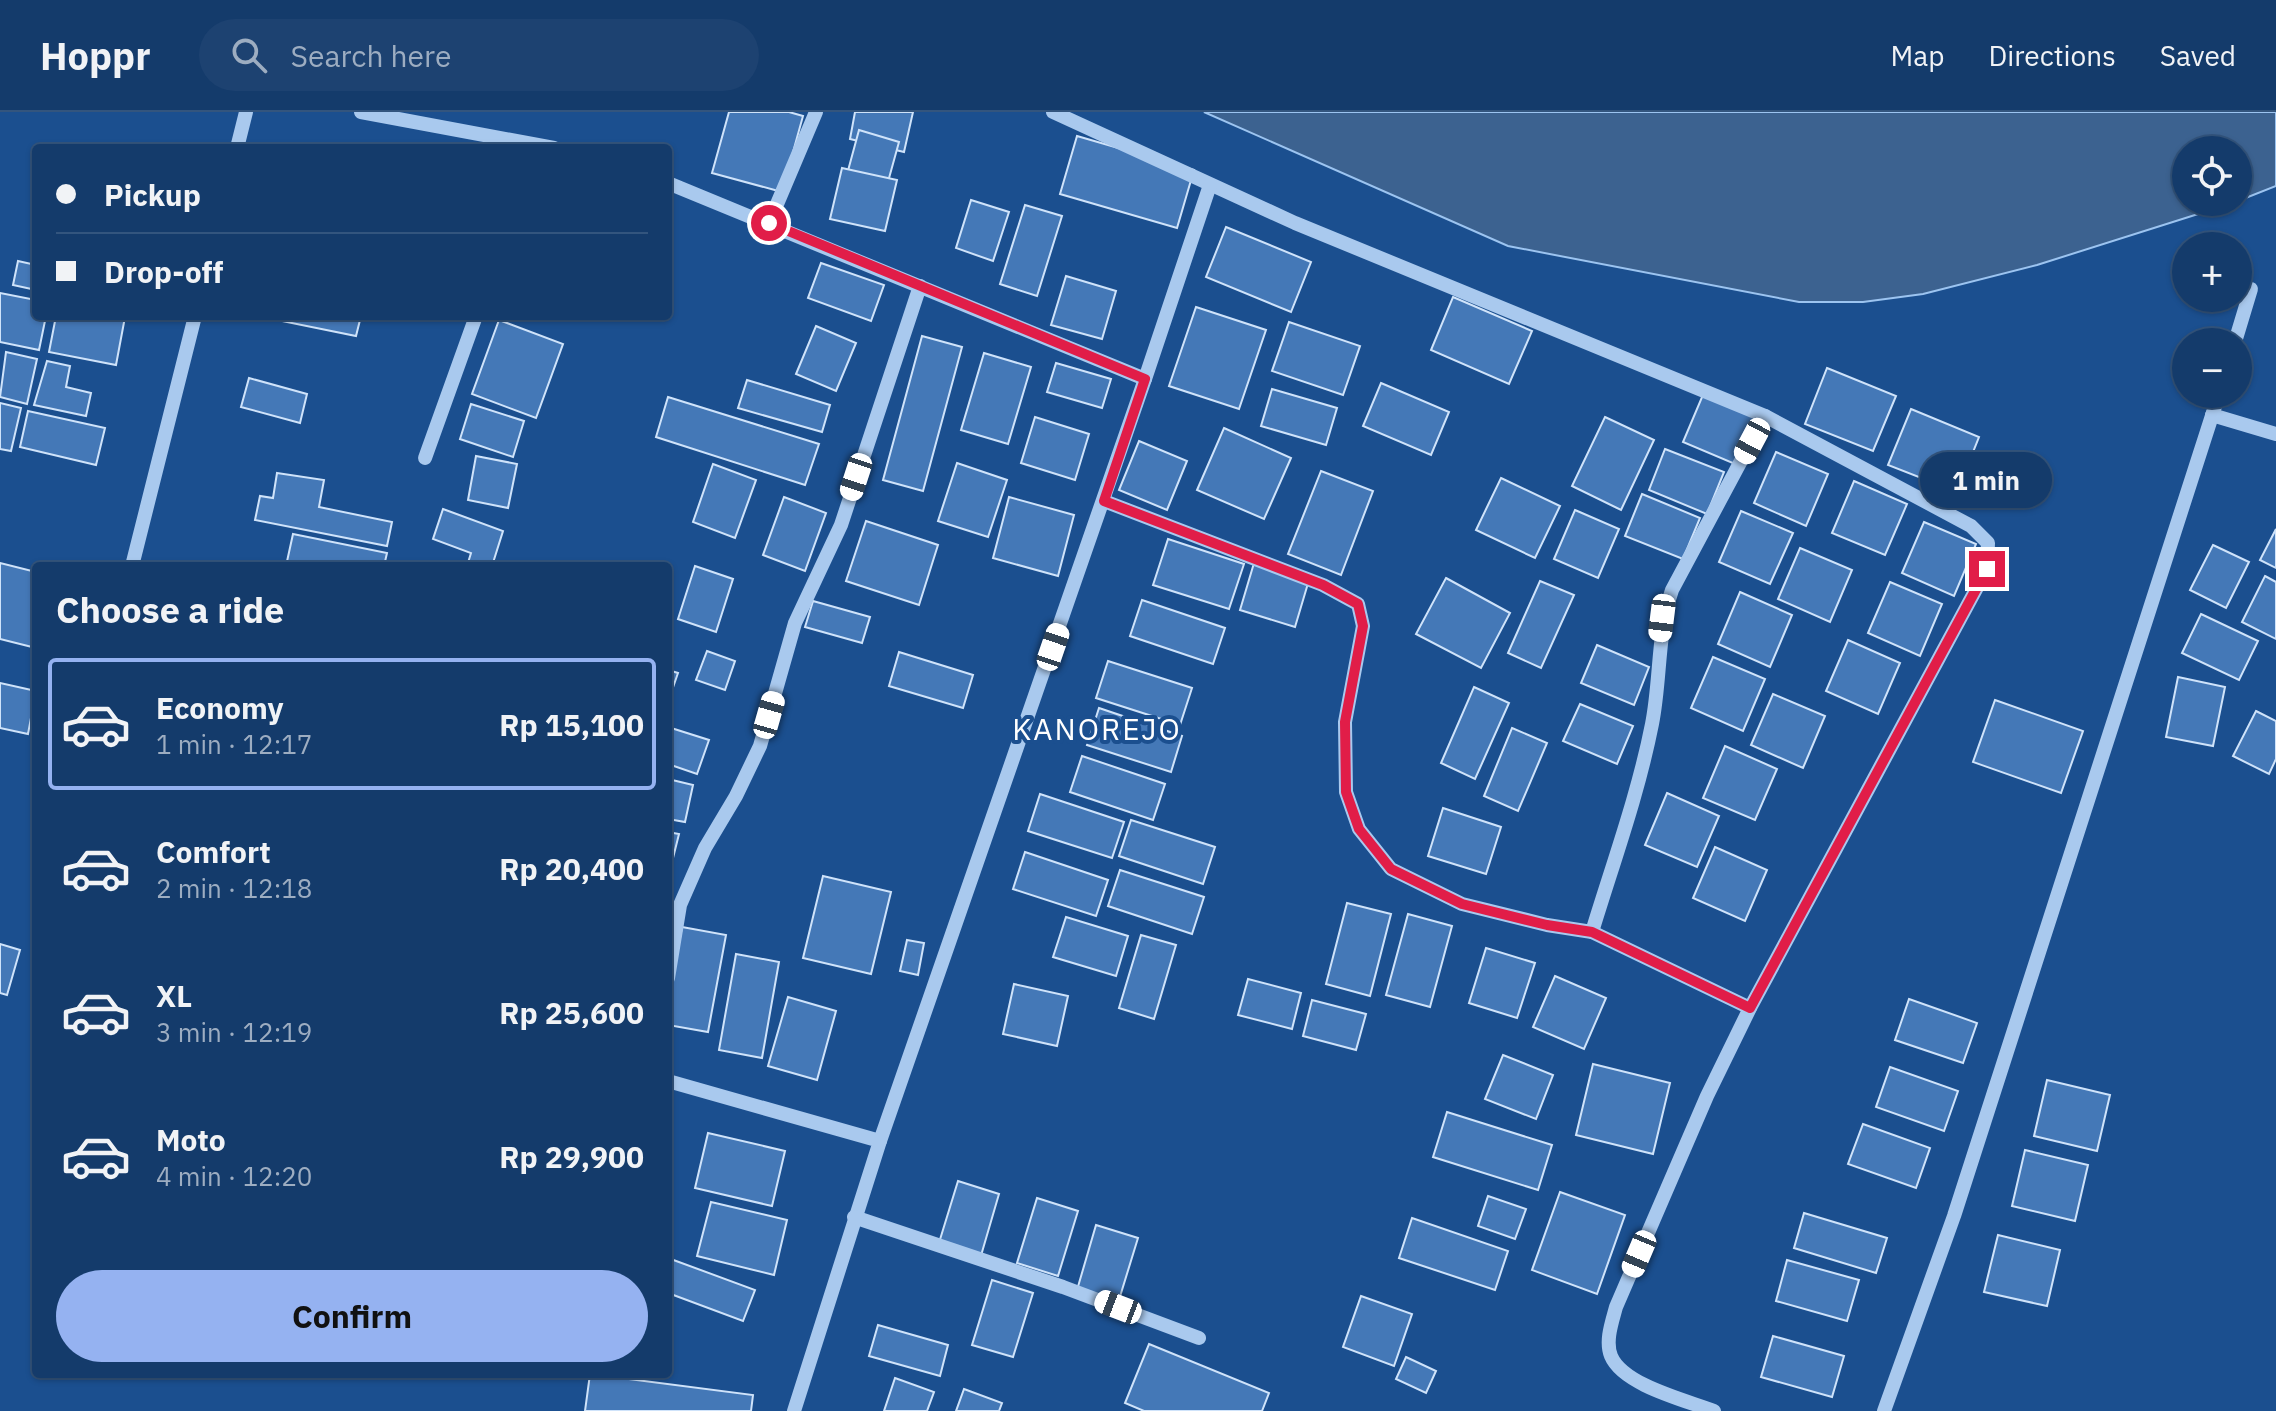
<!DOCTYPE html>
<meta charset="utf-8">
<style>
body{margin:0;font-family:"IBM Plex Sans",sans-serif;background:#1d4271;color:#f1f3f6;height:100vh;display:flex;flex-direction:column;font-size:30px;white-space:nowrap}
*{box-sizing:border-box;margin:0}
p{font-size:26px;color:#9dadc1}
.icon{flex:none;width:44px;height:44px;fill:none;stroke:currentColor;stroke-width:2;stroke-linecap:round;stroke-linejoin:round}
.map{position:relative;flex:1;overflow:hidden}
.details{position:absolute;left:32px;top:450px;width:640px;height:816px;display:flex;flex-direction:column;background:#143b6b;border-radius:8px;box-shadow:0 2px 6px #0004,0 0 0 2px #33557e}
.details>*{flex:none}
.banner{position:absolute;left:32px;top:32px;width:640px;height:176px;border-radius:8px;box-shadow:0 2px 6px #0004,0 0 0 2px #33557e;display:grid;align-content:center;height:176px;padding:0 24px;background:#143b6b}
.controls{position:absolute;left:2172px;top:24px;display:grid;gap:16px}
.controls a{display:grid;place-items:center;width:80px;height:80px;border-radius:50%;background:#143b6b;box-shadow:0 2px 6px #0004,0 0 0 2px #33557e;font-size:40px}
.end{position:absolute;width:36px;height:36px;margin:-18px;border:10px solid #e11d48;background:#fff;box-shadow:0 0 0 4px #fff}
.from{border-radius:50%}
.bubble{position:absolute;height:56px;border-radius:28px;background:#143b6b;box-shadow:0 2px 6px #0004,0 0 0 2px #33557e;font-size:26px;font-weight:800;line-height:56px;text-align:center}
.car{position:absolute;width:24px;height:48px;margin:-24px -12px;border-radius:10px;box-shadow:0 0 6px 2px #0007;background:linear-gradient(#fff 24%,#345 0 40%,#fff 0 76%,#345 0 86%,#fff 0)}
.banner b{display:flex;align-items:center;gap:28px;height:76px;font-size:30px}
.banner b+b{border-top:2px solid #33557e}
.banner i{width:20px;height:20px;background:#f1f3f6}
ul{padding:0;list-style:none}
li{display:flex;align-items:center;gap:24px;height:132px;margin:0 16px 12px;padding:0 8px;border:4px solid transparent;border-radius:8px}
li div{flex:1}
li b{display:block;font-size:30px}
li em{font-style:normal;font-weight:800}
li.active{border-color:#95b2f1}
li>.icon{width:72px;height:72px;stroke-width:1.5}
h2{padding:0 24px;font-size:36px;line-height:96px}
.action{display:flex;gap:16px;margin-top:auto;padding:16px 24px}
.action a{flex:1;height:92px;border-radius:48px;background:#95b2f1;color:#111;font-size:32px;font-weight:800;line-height:92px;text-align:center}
header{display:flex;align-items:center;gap:48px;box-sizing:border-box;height:112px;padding:0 40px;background:#143b6b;border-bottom:2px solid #33557e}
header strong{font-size:38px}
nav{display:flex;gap:44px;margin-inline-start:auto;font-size:28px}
.search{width:560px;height:72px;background:#1d4271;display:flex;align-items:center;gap:20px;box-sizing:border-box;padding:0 28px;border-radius:44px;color:#9dadc1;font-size:30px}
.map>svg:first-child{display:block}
.water{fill:#3c6290;stroke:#9cc4f0;stroke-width:2}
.building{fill:#4478b7;stroke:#cfe3fa;stroke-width:2}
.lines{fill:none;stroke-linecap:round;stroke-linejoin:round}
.minor{stroke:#a9c9ee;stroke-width:14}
.route{stroke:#e11d48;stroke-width:10}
.labels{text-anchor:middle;stroke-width:8;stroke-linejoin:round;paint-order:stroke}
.quarter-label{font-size:30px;letter-spacing:2px;fill:#fff;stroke:#1b4f8f}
</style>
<header>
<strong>Hoppr</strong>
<div class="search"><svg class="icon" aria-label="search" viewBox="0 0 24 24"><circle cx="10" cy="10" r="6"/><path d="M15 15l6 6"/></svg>Search here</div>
<nav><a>Map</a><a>Directions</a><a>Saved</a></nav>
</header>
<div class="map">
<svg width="2276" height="1299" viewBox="0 0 2276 1299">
<rect width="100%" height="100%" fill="#1b4f8f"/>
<polygon class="water" points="1204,0 2276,0 2276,74 2238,89 2238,38 2186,38 2186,90 2236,90 2037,153 1923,182 1863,190 1799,190 1508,134"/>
<g class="building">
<polygon points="729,0 789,0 803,4 782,80 712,61"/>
<polygon points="855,0 913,0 904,40 850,27"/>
<polygon points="859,18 899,30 886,77 846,66"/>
<polygon points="1077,24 1194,58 1177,116 1060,82"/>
<polygon points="842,56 897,68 885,119 830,107"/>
<polygon points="971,88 1009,100 993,149 956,136"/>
<polygon points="1025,93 1062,104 1037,184 1000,172"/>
<polygon points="1226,115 1311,150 1291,200 1206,165"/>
<polygon points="18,149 36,153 36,178 13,173"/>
<polygon points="821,151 884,173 871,209 808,186"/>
<polygon points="1066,164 1116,179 1102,227 1051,213"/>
<polygon points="0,181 36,188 36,204 46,204 39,238 0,230"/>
<polygon points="1453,185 1532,219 1509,272 1431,238"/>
<polygon points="1196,195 1266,218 1239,297 1169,274"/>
<polygon points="56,204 125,205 116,253 49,240"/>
<polygon points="272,204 361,204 356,224 272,207"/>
<polygon points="499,208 563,232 536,306 472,282"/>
<polygon points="1289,210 1360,234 1343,283 1272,259"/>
<polygon points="816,214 856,231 836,279 796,262"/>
<polygon points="922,224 962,235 923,379 883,368"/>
<polygon points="6,240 37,247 27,292 0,285"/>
<polygon points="984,241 1031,255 1008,332 961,318"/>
<polygon points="47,249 70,254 66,275 91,281 86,304 34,293"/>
<polygon points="1056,251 1111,267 1102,296 1047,280"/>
<polygon points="1827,256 1896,284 1873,339 1805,312"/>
<polygon points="249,266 307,282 300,311 241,295"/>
<polygon points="747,268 830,293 822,320 738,296"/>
<polygon points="1381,271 1449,300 1431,343 1363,314"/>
<polygon points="1272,277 1337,296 1326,333 1261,314"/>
<polygon points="1705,278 1757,301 1735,352 1683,330"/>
<polygon points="668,285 819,332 805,373 656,325"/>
<polygon points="0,291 21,296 11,339 0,337"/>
<polygon points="471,292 524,309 513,345 460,327"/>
<polygon points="1911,297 1979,325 1957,380 1888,353"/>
<polygon points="28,299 105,316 96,353 20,335"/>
<polygon points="1035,305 1089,322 1075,368 1021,351"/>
<polygon points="1605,305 1654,328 1621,398 1572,374"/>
<polygon points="1224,316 1291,346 1264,407 1197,378"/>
<polygon points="1139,329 1187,349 1167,398 1119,378"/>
<polygon points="1665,337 1724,360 1707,402 1649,378"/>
<polygon points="1776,340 1828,362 1806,414 1754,391"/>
<polygon points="476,344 517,352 508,396 468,388"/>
<polygon points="957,351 1007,368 988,425 938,409"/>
<polygon points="713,352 756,368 735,426 693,410"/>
<polygon points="1321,359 1373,379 1341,463 1288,442"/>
<polygon points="277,361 324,368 319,395 392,410 387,434 255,408 260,384 273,386"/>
<polygon points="1501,366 1560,394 1535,446 1476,418"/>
<polygon points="1854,369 1907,392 1885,443 1832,421"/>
<polygon points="1642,382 1700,406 1683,447 1625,424"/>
<polygon points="784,385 826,401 805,459 763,443"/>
<polygon points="1009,385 1074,403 1058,464 993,446"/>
<polygon points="443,397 503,419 492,454 467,454 471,441 433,427"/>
<polygon points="1575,398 1619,417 1598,466 1554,447"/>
<polygon points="1741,399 1793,421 1770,472 1719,450"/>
<polygon points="866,409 938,433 919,493 846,469"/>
<polygon points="1924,410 1976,432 1954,484 1902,461"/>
<polygon points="2276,417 2276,456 2260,448"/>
<polygon points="293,422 387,441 384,454 286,454"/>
<polygon points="1168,427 1244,452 1229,497 1153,473"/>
<polygon points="2213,433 2249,450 2226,496 2190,478"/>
<polygon points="1800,436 1852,458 1830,510 1778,487"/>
<polygon points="0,451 36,460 36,517 32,535 0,527"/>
<polygon points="1254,451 1309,468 1295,515 1240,498"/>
<polygon points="695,454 733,467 716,520 678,507"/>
<polygon points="2265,464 2276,470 2276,527 2242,510"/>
<polygon points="1446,466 1510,501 1481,556 1416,522"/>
<polygon points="1540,469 1574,483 1541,556 1508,541"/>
<polygon points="1890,470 1942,492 1920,544 1868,521"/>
<polygon points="1740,480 1792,503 1770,555 1718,532"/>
<polygon points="1142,488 1225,516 1213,552 1130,524"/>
<polygon points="813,489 870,505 862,531 805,515"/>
<polygon points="2201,502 2258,529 2239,568 2182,541"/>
<polygon points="1848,528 1900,551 1878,602 1826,579"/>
<polygon points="1597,533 1649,555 1634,593 1581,571"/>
<polygon points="707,539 735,549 725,578 696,568"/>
<polygon points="899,540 973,563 963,596 889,574"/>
<polygon points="1713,545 1765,567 1743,619 1691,596"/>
<polygon points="1108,549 1192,576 1180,613 1096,586"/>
<polygon points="668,558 678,561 668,590"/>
<polygon points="2178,565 2225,575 2213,634 2166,625"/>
<polygon points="0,571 36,579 28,622 0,616"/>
<polygon points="1474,575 1509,591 1475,667 1441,651"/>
<polygon points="1773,582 1825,604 1803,656 1751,633"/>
<polygon points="1995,588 2083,619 2061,681 1973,650"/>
<polygon points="1580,592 1633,614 1617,652 1563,629"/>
<polygon points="1099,596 1182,624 1171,660 1087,633"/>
<polygon points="2256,599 2276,609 2276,647 2269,662 2233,644"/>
<polygon points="668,615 709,628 697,662 668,652"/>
<polygon points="1512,616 1547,631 1518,699 1484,684"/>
<polygon points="1725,634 1777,657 1755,708 1703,686"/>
<polygon points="1082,644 1165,672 1153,708 1070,680"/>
<polygon points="668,667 693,673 685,710 668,707"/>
<polygon points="1667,681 1719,704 1697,755 1645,733"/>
<polygon points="1040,682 1124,710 1112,746 1028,719"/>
<polygon points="1443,696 1501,715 1486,762 1428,744"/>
<polygon points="1131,708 1215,735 1203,772 1119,744"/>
<polygon points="668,720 679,722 668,766"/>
<polygon points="1715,735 1767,758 1745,809 1693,786"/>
<polygon points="1025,740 1108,768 1096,804 1013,777"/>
<polygon points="1120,758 1204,785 1192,822 1108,794"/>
<polygon points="823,764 891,780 871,862 803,846"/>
<polygon points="1347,791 1391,802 1370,884 1326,872"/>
<polygon points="1408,802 1452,814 1430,895 1386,883"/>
<polygon points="1066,805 1128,824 1116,864 1053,845"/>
<polygon points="682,815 726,823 708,920 668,913 668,892"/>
<polygon points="1141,823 1176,833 1154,907 1119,896"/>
<polygon points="907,828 924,831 918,863 900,859"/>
<polygon points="0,832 20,838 7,883 0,881"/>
<polygon points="1486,836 1535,851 1517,906 1469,891"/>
<polygon points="736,842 779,850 762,946 719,938"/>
<polygon points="1555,864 1606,886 1584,937 1533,915"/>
<polygon points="1248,867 1301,881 1292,917 1238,903"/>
<polygon points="1014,872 1068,884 1057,934 1003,922"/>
<polygon points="788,885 836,899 817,968 768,954"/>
<polygon points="1909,887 1977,911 1963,951 1895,928"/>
<polygon points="1312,888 1366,902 1356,938 1303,924"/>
<polygon points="1503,943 1553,963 1536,1007 1485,987"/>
<polygon points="1593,952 1670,971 1653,1042 1576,1023"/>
<polygon points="1890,955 1958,979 1944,1019 1876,995"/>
<polygon points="2047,968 2110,983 2097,1039 2034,1024"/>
<polygon points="1447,1000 1552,1033 1538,1078 1433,1045"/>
<polygon points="1863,1012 1930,1036 1916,1076 1848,1052"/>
<polygon points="708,1021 785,1039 772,1094 695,1076"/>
<polygon points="2025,1038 2088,1053 2075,1109 2012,1094"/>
<polygon points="958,1069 999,1082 980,1147 938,1134"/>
<polygon points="1560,1080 1625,1103 1597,1182 1532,1158"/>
<polygon points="1488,1084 1526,1097 1515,1127 1478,1114"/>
<polygon points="1037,1086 1078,1099 1058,1164 1017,1151"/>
<polygon points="711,1090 787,1108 774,1163 697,1144"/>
<polygon points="1804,1101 1887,1126 1876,1161 1794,1136"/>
<polygon points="1412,1106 1508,1139 1495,1178 1399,1146"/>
<polygon points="1096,1113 1138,1126 1118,1191 1077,1178"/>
<polygon points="1998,1123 2060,1138 2047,1194 1984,1180"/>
<polygon points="668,1146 755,1178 743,1209 668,1181"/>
<polygon points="1787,1148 1859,1168 1847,1209 1776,1189"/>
<polygon points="992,1168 1033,1181 1013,1245 972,1233"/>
<polygon points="1361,1184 1412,1202 1394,1254 1343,1235"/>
<polygon points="878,1213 948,1233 940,1264 869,1244"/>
<polygon points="1773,1224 1844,1244 1832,1285 1761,1265"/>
<polygon points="1149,1232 1269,1281 1262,1299 1144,1299 1125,1291"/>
<polygon points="1406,1245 1436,1259 1426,1281 1396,1267"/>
<polygon points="590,1262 753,1283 751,1299 585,1299"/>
<polygon points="895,1266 934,1280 927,1299 884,1299"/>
<polygon points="964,1277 1002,1291 999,1299 956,1299"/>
</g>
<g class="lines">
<g class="minor">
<polyline points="361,0 554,36"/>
<path d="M1053,0L1295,111L1765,304L1971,414L1988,431L1987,457L1750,896L1707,984L1616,1195C1612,1210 1605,1229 1611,1244C1623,1273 1685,1288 1714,1299"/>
<polyline points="237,36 246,0"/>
<polyline points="668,71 1145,267 880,1029"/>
<polyline points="769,111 816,0"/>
<polyline points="2235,230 2251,177"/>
<polyline points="1145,267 1210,73"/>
<polyline points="2212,303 2276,322"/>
<polyline points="425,346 476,204"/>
<path d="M1104,389L1323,473L1358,492L1363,514L1345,610L1346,680L1359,717L1391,757L1462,792L1547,813L1592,820C1613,751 1638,683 1652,612C1661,566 1657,522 1672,478L1765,304"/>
<polyline points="132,454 195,204"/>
<polyline points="1592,820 1750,896"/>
<polyline points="668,866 680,793 705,736 736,684 760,634 795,511 841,413 920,174"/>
<polyline points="668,969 880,1029 794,1299"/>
<polyline points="854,1105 1063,1175 1199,1226"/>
<polyline points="1884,1299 1954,1104 2219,282"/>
</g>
</g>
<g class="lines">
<polyline class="route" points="769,111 1145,267 1104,389 1323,473 1358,492 1363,514 1345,610 1346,680 1359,717 1391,757 1462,792 1547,813 1592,820 1750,896 1987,457"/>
</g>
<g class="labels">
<g class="quarter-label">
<text x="1097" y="628">KANOREJO</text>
</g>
</g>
</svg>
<div class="controls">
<a><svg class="icon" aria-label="locate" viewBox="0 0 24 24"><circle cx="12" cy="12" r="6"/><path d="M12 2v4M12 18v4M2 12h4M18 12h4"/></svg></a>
<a>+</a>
<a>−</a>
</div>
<i class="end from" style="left:769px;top:111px"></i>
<i class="end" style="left:1987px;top:457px"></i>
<div class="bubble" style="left:1920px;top:340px;width:132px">1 min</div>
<i class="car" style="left:1752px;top:329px;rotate:208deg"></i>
<i class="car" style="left:856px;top:365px;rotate:198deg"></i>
<i class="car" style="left:1662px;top:506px;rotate:187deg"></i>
<i class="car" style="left:1053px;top:535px;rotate:19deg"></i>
<i class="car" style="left:769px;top:603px;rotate:16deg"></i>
<i class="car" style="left:1639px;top:1142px;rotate:203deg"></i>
<i class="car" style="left:1118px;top:1195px;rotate:291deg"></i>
<div class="banner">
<b><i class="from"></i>Pickup</b>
<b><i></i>Drop-off</b>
</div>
<section class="details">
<h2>Choose a ride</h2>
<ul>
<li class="active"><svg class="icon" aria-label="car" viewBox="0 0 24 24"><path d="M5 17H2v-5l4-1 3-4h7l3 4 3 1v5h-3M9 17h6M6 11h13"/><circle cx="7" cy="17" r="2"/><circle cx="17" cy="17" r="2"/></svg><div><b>Economy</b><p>1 min · 12:17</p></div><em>Rp 15,100</em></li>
<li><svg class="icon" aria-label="car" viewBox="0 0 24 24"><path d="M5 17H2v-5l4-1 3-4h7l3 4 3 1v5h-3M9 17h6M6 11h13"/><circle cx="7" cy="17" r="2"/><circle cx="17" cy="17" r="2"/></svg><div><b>Comfort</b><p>2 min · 12:18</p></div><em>Rp 20,400</em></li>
<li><svg class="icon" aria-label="car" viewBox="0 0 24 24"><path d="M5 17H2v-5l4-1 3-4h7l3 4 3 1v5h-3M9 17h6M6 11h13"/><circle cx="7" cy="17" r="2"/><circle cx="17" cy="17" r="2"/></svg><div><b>XL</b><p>3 min · 12:19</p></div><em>Rp 25,600</em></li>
<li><svg class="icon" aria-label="car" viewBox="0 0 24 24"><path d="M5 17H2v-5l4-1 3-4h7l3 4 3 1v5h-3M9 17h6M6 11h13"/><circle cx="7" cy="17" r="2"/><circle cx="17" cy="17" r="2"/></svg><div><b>Moto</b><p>4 min · 12:20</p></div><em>Rp 29,900</em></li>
</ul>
<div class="action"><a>Confirm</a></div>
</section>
</div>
